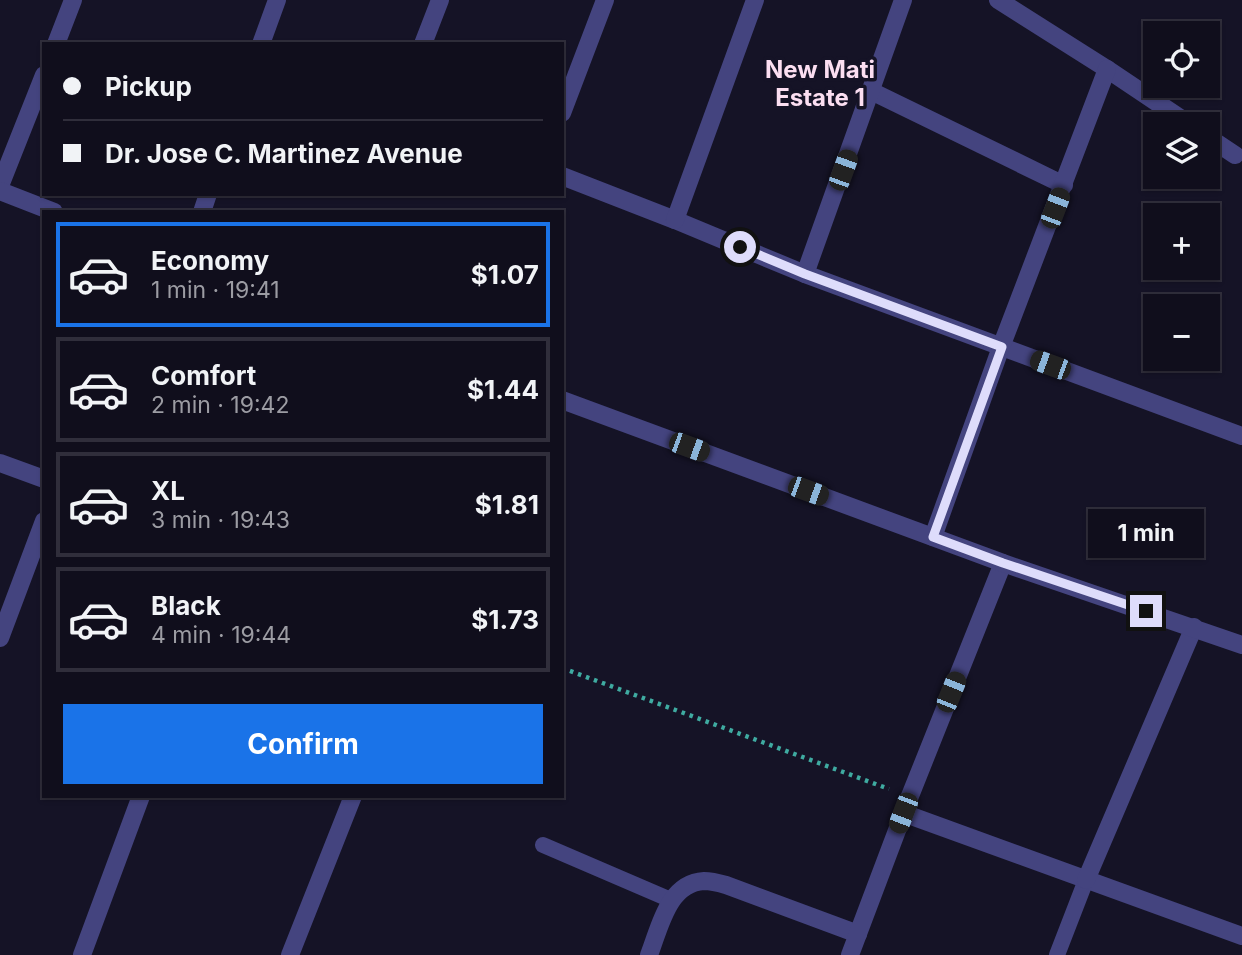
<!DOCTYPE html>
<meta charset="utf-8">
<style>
body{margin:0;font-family:Inter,sans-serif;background:#1e1c29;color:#f1f3f6;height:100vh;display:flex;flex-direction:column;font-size:26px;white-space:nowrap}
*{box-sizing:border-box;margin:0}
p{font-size:23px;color:#9c9ca3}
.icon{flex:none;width:38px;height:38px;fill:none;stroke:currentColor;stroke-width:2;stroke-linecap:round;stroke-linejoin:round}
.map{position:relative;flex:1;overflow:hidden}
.details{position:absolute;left:42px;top:210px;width:522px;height:588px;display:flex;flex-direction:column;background:#100e1c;border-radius:0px;box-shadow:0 2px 5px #0004,0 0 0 2px #302e3b}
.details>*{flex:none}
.guide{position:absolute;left:42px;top:42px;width:522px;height:154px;border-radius:0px;box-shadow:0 2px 5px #0004,0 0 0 2px #302e3b;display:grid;align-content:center;height:154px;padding:0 21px;background:#100e1c}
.buttons{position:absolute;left:1143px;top:21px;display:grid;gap:14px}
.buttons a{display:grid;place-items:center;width:77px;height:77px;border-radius:0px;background:#100e1c;box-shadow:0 2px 5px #0004,0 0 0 2px #302e3b;font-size:35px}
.end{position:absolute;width:32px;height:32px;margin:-16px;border:9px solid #dedcfb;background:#111;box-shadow:0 0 0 4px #111}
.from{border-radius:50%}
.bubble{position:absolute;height:49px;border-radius:0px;background:#100e1c;box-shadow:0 2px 5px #0004,0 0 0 2px #302e3b;font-size:23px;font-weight:700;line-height:49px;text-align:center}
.car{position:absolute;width:21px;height:42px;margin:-21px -10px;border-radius:9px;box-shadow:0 0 5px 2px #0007;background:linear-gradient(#222 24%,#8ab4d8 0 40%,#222 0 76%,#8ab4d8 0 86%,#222 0)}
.guide b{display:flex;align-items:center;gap:24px;height:66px;font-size:26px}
.guide b+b{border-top:2px solid #302e3b}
.guide i{width:18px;height:18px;background:#f1f3f6}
ul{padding:12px 0 0;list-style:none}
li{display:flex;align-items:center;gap:21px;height:105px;margin:0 14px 10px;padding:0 7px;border:4px solid #302e3b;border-radius:0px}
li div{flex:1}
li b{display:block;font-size:26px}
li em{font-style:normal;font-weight:700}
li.active{border-color:#1a73e8}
li>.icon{width:63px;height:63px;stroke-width:1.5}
.cta{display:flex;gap:14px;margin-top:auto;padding:14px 21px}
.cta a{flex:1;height:80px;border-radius:0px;background:#1a73e8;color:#fff;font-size:28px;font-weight:700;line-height:80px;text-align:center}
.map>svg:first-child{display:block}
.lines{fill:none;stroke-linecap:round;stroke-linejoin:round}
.path{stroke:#3faba1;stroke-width:4.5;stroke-dasharray:3.5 5;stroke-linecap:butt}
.service{stroke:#44447f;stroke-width:16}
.minor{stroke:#44447f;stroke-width:18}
.tertiary{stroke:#44447f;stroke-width:18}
.route{stroke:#dedcfb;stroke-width:9}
.labels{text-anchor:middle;stroke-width:7;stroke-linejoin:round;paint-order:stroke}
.neighbourhood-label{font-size:24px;font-weight:bold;fill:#fbdef1;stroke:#151326}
</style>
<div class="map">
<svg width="1242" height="955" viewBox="0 0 1242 955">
<rect width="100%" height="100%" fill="#151326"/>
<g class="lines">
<polyline class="path" points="562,668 889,789"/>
<g class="service">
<polyline points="543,845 671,900"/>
<polyline points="1057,955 1086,880"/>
</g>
<g class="minor">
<polyline points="998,0 1107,69 1189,124"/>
<polyline points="56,44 73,0"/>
<polyline points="261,44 277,0"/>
<polyline points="423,44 440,0"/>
<polyline points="871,91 1064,185"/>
<polyline points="562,113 605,0"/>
<polyline points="1208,137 1235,155"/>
<polyline points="562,176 675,220 805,274 1242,436"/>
<polyline points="0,186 44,75"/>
<polyline points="202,212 208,194"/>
<polyline points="675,220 755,0"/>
<polyline points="805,274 903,0"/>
<polyline points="0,463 44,479"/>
<polyline points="933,537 1001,347 1107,69"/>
<polyline points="0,638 44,521"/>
<polyline points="903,813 1242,936"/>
<polyline points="1086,880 1194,627"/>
<polyline points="82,955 141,796"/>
<polyline points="290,955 353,796"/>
<path d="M649,955C660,927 668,883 704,881C711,881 719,883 726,885L858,934"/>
<polyline points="850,955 910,796 1003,563"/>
</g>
<g class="tertiary">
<polyline points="0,191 54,212"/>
<polyline points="562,400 1003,563 1242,645"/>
</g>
</g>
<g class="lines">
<polyline class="route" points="740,247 805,274 1002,347 933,537 1003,563 1146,611"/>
</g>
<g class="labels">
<g class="neighbourhood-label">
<text x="820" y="78">New Mati<tspan x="820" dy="28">Estate 1</tspan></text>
</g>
</g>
</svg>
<div class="buttons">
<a><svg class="icon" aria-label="locate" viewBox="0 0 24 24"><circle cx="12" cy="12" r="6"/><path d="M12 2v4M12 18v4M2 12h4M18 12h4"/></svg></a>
<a><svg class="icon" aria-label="layers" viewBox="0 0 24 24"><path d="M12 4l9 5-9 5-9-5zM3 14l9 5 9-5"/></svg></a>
<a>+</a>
<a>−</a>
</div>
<i class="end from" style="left:740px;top:247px"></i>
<i class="end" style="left:1146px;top:611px"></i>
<div class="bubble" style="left:1088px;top:509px;width:116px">1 min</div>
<i class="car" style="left:843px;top:170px;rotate:20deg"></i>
<i class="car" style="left:1055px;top:208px;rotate:21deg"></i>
<i class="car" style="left:1050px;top:365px;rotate:290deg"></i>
<i class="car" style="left:689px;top:447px;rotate:110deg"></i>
<i class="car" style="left:808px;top:491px;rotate:110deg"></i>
<i class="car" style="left:951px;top:692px;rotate:22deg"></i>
<i class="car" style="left:903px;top:813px;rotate:201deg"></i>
<div class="guide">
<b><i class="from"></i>Pickup</b>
<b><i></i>Dr. Jose C. Martinez Avenue</b>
</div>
<section class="details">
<ul>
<li class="active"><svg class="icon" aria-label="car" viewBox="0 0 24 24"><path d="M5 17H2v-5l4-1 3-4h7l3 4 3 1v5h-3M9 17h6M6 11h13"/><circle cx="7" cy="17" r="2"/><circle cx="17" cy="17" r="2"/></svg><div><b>Economy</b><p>1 min · 19:41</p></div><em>$1.07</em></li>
<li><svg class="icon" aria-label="car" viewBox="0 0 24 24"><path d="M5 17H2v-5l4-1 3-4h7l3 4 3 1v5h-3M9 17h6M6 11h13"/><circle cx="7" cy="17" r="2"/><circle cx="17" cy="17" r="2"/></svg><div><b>Comfort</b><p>2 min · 19:42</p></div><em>$1.44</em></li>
<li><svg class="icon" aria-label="car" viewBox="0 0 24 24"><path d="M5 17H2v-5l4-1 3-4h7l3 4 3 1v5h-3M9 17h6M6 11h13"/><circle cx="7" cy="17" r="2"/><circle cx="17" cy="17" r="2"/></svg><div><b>XL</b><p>3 min · 19:43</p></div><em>$1.81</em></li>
<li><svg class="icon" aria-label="car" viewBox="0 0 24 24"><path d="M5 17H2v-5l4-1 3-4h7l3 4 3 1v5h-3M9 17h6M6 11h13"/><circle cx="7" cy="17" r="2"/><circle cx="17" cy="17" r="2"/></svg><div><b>Black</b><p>4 min · 19:44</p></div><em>$1.73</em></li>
</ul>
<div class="cta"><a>Confirm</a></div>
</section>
</div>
